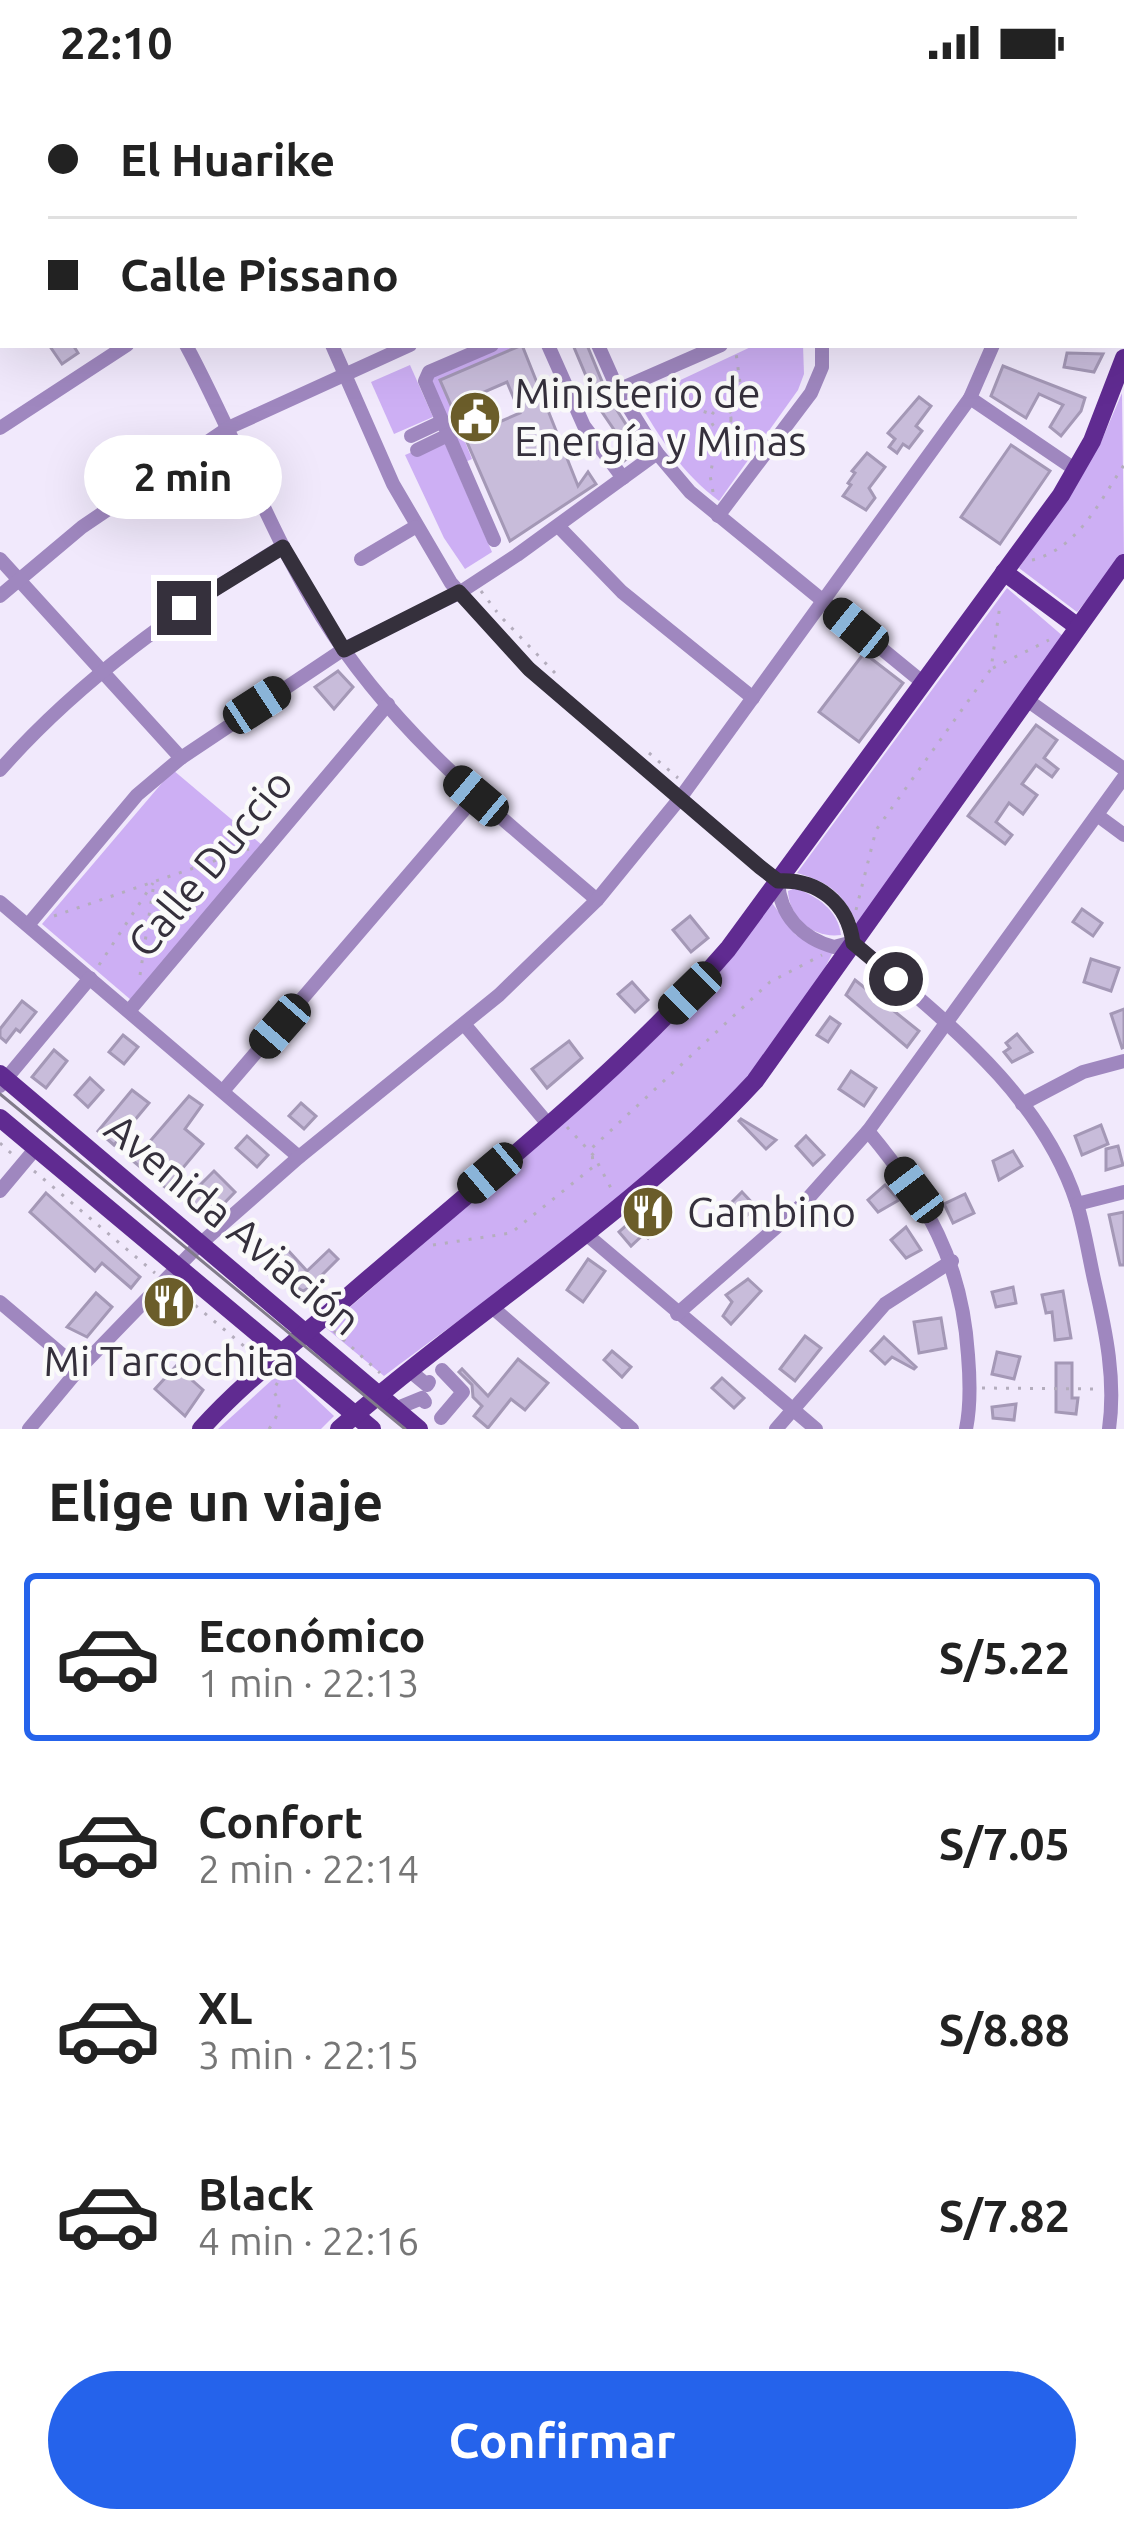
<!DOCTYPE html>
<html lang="es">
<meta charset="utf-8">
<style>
body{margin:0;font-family:Ubuntu,sans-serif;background:#f6f6f6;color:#222;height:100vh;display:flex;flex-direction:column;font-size:45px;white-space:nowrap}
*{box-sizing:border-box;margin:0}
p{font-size:39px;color:#767676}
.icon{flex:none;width:66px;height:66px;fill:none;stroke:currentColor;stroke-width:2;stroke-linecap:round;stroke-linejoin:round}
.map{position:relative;height:1345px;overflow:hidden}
.drawer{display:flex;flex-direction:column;background:#fff;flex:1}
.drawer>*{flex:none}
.banner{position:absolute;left:0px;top:0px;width:1125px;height:264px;box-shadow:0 12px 48px #0002;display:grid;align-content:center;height:264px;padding:0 48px;background:#fff}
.end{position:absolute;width:54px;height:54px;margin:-27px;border:15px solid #35303c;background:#fff;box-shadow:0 0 0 6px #fff}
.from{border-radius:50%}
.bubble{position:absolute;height:84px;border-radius:42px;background:#fff;box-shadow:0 12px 48px #0002;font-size:39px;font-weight:700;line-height:84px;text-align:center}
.car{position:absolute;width:36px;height:72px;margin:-36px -18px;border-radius:15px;box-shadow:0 0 9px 3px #0007;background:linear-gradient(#222 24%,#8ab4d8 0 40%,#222 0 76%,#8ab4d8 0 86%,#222 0)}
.banner b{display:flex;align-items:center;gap:42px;height:114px;font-size:45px}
.banner b+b{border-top:3px solid #e0e0e0}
.banner i{width:30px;height:30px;background:#222}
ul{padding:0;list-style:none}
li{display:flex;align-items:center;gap:36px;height:168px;margin:0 24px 18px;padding:0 24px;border:6px solid transparent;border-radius:12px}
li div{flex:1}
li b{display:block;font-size:45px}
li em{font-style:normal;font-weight:700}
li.selected{border-color:#2563eb}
li>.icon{width:108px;height:108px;stroke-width:1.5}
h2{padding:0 48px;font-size:54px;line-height:144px}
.cta{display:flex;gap:24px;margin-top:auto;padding:24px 48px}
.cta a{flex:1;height:138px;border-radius:72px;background:#2563eb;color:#fff;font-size:48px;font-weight:700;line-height:138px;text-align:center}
.status{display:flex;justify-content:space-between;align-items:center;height:84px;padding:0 60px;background:#fff;direction:ltr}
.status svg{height:33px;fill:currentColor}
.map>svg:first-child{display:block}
.green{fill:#cdaff4}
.building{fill:#c8bcda;stroke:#a498b6;stroke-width:3;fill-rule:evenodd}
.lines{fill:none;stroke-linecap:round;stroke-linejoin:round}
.path{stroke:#b4adbd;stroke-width:3;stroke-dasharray:3 9;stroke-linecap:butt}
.minor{stroke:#9f87bf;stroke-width:14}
.major{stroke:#602b91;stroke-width:18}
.rail{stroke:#817b8a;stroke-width:3}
.route{stroke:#35303c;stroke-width:15}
.labels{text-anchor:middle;stroke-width:9;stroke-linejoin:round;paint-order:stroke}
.poi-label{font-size:42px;fill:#35303c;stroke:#fafafa;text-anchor:start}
.street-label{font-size:42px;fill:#35303c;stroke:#fafafa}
</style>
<div class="status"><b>22:10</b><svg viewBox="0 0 49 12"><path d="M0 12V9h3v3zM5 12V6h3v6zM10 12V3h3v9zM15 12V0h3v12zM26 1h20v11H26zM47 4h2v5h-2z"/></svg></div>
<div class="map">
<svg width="1124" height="1345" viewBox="0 0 1124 1345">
<rect width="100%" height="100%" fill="#f1e9fc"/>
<g class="green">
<polygon points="492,261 519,261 440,296 472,375 463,379 426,289"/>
<path d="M755,261H803L804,290L798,306L719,417C683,390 660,355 638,316Z"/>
<polygon points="410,281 433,333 394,350 371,298"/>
<polygon points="1122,309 1124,472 1077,528 1019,484 1101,358"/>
<polygon points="443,355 492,468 465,485 444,454 405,371"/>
<path d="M1007,504L1064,553L857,840C843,809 829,798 797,789Z"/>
<polygon points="173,686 262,761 131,916 42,840"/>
<path d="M795,804C817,812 838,826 841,851C814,855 789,834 788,807Z"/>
<path d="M772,819L796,851L833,868C753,1036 531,1181 384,1292L326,1244L639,971L698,913Z"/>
<polygon points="284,1285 334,1332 321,1345 218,1345"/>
</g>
<g class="building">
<polygon points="49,261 73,261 78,269 62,280"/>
<path d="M522,261L578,402L588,388L596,400L510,457L440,296ZM507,298L520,329L497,339L484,308Z"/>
<polygon points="573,261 587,261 608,312 641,364 624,377 615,365 623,359 600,325"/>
<polygon points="1067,269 1103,270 1094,288 1064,283"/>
<polygon points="1003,282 1085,314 1081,327 1061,352 1050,343 1063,321 1039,310 1026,334 991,312"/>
<polygon points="919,313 931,322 916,342 922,347 909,364 903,360 897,369 889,363 895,355 888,349"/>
<polygon points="1011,361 1050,387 1000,460 961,433"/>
<polygon points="867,369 885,383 869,404 875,414 866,426 843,412 851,401 848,399 855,389 852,387"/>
<polygon points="864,569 903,599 859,658 819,628"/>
<polygon points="338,587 353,603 334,625 315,603"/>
<polygon points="1036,641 1057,656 1044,674 1058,685 1052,693 1036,681 1022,700 1037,711 1023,730 1009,719 996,738 1012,751 1005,760 968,732"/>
<polygon points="1082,825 1102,839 1093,852 1073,838"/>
<polygon points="690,832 708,854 691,868 673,846"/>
<polygon points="1091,875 1119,884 1111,907 1084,898"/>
<polygon points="855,896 919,947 907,963 846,911"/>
<polygon points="632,898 648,916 635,928 618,910"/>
<polygon points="22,917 36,928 20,948 16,945 6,958 0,953 0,945"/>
<polygon points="1124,925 1124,963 1122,964 1111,930"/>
<polygon points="830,933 840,940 828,958 817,951"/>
<polygon points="1017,950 1032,968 1012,978 1004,968 1010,964 1006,959"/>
<polygon points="123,951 138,963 124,980 109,968"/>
<polygon points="569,957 582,974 547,1004 532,985"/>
<polygon points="54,966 67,977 46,1004 32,993"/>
<polygon points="851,987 876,1004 864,1022 839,1005"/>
<polygon points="90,994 103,1006 88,1023 75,1011"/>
<polygon points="132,1006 149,1019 114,1061 98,1047"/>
<polygon points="189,1012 202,1021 185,1045 203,1060 166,1104 133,1077"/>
<polygon points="301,1019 316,1032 304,1045 289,1032"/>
<polygon points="741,1035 776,1056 766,1065 739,1037"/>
<polygon points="1101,1041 1108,1060 1082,1071 1075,1052"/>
<polygon points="247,1052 268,1071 257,1083 236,1064"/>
<polygon points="806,1052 824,1071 813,1081 796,1062"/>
<polygon points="1118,1062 1123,1081 1106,1086 1106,1065"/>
<polygon points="1013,1067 1022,1082 999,1096 993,1077"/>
<polygon points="214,1087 235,1108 206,1138 185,1116"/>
<polygon points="885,1101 899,1116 878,1128 868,1116"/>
<polygon points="742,1108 756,1123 743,1135 729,1121"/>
<polygon points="46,1109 140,1193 131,1204 102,1179 95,1187 30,1128"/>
<polygon points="965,1110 974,1129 953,1139 944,1120"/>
<polygon points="650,1120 655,1125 660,1121 668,1130 648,1154 644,1150 631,1162 619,1148"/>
<polygon points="1124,1128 1124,1181 1120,1181 1109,1131"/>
<polygon points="906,1143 921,1166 906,1174 891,1156"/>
<polygon points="285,1163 307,1187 329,1166 338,1175 316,1197 318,1199 303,1207 283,1195 275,1196 262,1184"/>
<polygon points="588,1175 605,1187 583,1218 567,1206"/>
<polygon points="748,1195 761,1207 731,1240 723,1232 732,1218 726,1211"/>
<polygon points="1013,1203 1016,1219 996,1223 992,1208"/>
<polygon points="1063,1207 1071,1254 1055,1256 1052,1228 1046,1229 1042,1211"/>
<polygon points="96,1209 112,1223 87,1253 67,1243"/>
<polygon points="941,1234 946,1264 919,1269 914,1238"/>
<polygon points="805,1252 821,1264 795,1297 780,1285"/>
<polygon points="884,1253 916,1283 914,1285 892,1273 885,1280 871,1267"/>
<polygon points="612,1267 631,1283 622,1293 604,1276"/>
<polygon points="997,1268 1020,1273 1014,1295 992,1290"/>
<polygon points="518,1275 548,1299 525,1326 511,1315 488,1344 474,1332 482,1322 473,1313 472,1301 459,1288 462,1285 488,1312"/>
<polygon points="1056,1279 1072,1279 1072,1314 1078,1314 1076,1330 1056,1328"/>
<polygon points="176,1282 203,1306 185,1332 155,1305"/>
<polygon points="722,1294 744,1314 734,1324 712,1304"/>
<polygon points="1016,1320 1014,1336 993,1334 992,1323"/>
</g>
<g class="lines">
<g class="path">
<polyline points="1122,124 1124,129"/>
<polyline points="647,308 711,330"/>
<circle cx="721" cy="335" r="10"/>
<polyline points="729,329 742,314 735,261"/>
<polyline points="713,408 710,391 720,345"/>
<path d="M1032,476C1078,465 1099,418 1124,381"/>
<polyline points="481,507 497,528"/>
<polyline points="503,535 555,589"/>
<polyline points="993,584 1049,556"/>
<polyline points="649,669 678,694"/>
<polyline points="856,826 876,746 991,585 1000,521"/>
<polyline points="54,832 249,765"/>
<polyline points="99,881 153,799"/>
<polyline points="140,891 154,799"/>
<polyline points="567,1043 594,1072 613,1108"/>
<polyline points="0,1059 12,1070"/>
<polyline points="34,1087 155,1189"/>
<polyline points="433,1161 511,1149 593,1083 592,1064 770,898 822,871"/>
<polyline points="177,1206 257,1273"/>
<polyline points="334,1247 380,1289"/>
<polyline points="982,1304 1099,1305"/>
<path d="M269,1345C278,1331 284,1321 273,1307L281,1292"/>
</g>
<g class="minor">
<polyline points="157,0 159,3"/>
<polyline points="318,0 320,3"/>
<polyline points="464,0 466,3"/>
<polyline points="901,0 902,3"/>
<polyline points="347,3 352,0"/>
<polyline points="686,3 693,0"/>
<polyline points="987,3 994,0"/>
<polyline points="0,19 3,23"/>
<polyline points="0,72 3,69"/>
<polyline points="0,201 3,199"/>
<path d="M186,261C234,350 269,447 322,533C393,648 496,729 597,816"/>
<polyline points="332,261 393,400 451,499 529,585 778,798"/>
<polyline points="492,261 429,288 425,297 494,456"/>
<polyline points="548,261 584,342 623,394"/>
<polyline points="598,261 618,306 657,369 690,408 921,597"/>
<polyline points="618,306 721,261"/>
<polyline points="970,314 1076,386"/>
<polyline points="0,344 127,261"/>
<polyline points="411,352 443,337"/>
<polyline points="417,366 448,351"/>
<polyline points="718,432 811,309 822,283 822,261"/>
<polyline points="559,443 622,508 753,614"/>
<polyline points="0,475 181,674"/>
<polyline points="361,475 415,443"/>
<polyline points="0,512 82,443 228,344 410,261"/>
<polyline points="1027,616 1124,685"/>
<path d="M0,686C80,595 180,525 283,462"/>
<polyline points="1097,731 1124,751"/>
<path d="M778,798C818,794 847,819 853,858C938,932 1041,1007 1077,1120C1085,1146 1089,1174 1095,1200C1106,1248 1116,1296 1109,1345"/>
<path d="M778,798C780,831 801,854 834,863L853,858"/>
<polyline points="0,818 299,1073"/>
<polyline points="28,841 137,711 181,674 344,565 459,509 517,471 657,369"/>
<polyline points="129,927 388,620"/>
<polyline points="464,940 548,1040"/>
<polyline points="0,1002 90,894"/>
<polyline points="223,1007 476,712"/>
<polyline points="1022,1020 1083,988 1124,977"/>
<path d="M868,1047C927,1118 962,1177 968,1271C970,1295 971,1321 966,1345"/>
<polyline points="0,1107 36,1064"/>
<polyline points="1077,1120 1124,1108"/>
<polyline points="586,1150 816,1345"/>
<polyline points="0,1218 79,1285"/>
<polyline points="492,1223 632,1345"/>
<polyline points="677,1230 803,1120 868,1047 1124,693"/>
<polyline points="410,1287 427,1301 429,1298"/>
<polyline points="395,1325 422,1314 425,1318"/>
<polyline points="441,1334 463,1308 442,1286"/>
<polyline points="29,1345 79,1285 199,1161 299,1073 499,911 597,816 681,713 970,314 993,261"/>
<polyline points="776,1345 885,1220 952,1177"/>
</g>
<g class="major">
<polyline points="1050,0 1051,3"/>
<polyline points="1103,0 1104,3"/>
<polyline points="1122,35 1124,39"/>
<polyline points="1122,174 1124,187"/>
<polyline points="1004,488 1078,543"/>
<polyline points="0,990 419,1345"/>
<polyline points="0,1034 372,1345"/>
<path d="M201,1345C241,1300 291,1262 337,1222C469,1106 612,999 728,865L1061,411L1092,357L1124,274"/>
<path d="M339,1345C475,1226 632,1130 755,997L1124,479"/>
</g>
<polyline class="rail" points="0,1010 405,1345"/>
</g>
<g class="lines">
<path class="route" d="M184,524L283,463L344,566L459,508L529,585L760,783L778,797C818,795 848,819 853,859L896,895"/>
</g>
<defs>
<g id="civic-disc" transform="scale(2.7)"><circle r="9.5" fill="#6b5d2a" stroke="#fafafa"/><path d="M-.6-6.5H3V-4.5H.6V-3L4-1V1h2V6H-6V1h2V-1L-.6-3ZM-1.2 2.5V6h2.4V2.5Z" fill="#fff"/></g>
<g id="restaurant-disc" transform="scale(2.7)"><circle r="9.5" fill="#6b5d2a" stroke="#fafafa"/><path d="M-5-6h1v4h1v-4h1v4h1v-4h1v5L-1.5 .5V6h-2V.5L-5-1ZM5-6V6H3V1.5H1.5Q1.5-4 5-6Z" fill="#fff"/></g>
</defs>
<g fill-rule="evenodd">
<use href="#civic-disc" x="475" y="333"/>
<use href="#restaurant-disc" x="648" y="1128"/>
<use href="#restaurant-disc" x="169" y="1218"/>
</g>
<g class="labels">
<g class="poi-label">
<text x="514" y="324">Ministerio de<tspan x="514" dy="48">Energía y Minas</tspan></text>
<text x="687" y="1143">Gambino</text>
<text x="169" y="1292" text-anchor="middle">Mi Tarcochita</text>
</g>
<g class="street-label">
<text transform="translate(210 779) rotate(-50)" y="15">Calle Duccio</text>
<text transform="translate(233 1140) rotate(40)" y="15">Avenida Aviación</text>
</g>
</g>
</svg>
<i class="end from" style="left:896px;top:895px"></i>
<i class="end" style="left:184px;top:524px"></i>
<div class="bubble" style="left:84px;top:351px;width:198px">2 min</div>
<i class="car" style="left:856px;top:544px;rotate:309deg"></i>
<i class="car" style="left:257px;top:621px;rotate:57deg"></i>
<i class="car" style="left:476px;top:712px;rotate:310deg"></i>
<i class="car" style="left:690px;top:909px;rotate:226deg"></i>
<i class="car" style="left:280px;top:942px;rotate:221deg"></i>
<i class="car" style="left:490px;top:1089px;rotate:230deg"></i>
<i class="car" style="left:914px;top:1106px;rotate:323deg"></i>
<div class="banner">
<b><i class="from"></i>El Huarike</b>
<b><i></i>Calle Pissano</b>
</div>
</div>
<section class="drawer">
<h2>Elige un viaje</h2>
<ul>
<li class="selected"><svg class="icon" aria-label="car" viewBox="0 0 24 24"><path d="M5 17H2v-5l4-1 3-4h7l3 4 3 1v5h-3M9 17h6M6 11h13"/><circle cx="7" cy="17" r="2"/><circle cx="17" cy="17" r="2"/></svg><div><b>Económico</b><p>1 min · 22:13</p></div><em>S/5.22</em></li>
<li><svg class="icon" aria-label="car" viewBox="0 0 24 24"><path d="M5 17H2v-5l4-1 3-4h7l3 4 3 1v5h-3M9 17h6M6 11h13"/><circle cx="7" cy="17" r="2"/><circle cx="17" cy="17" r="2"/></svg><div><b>Confort</b><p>2 min · 22:14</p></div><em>S/7.05</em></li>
<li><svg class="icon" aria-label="car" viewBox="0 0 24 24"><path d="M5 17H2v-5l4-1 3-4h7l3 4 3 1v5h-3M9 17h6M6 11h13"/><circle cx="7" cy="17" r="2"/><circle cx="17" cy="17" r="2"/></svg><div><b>XL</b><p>3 min · 22:15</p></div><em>S/8.88</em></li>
<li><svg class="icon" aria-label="car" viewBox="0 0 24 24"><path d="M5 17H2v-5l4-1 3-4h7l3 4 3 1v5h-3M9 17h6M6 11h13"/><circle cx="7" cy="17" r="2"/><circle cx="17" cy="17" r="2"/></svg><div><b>Black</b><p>4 min · 22:16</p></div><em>S/7.82</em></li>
</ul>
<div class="cta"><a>Confirmar</a></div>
</section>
